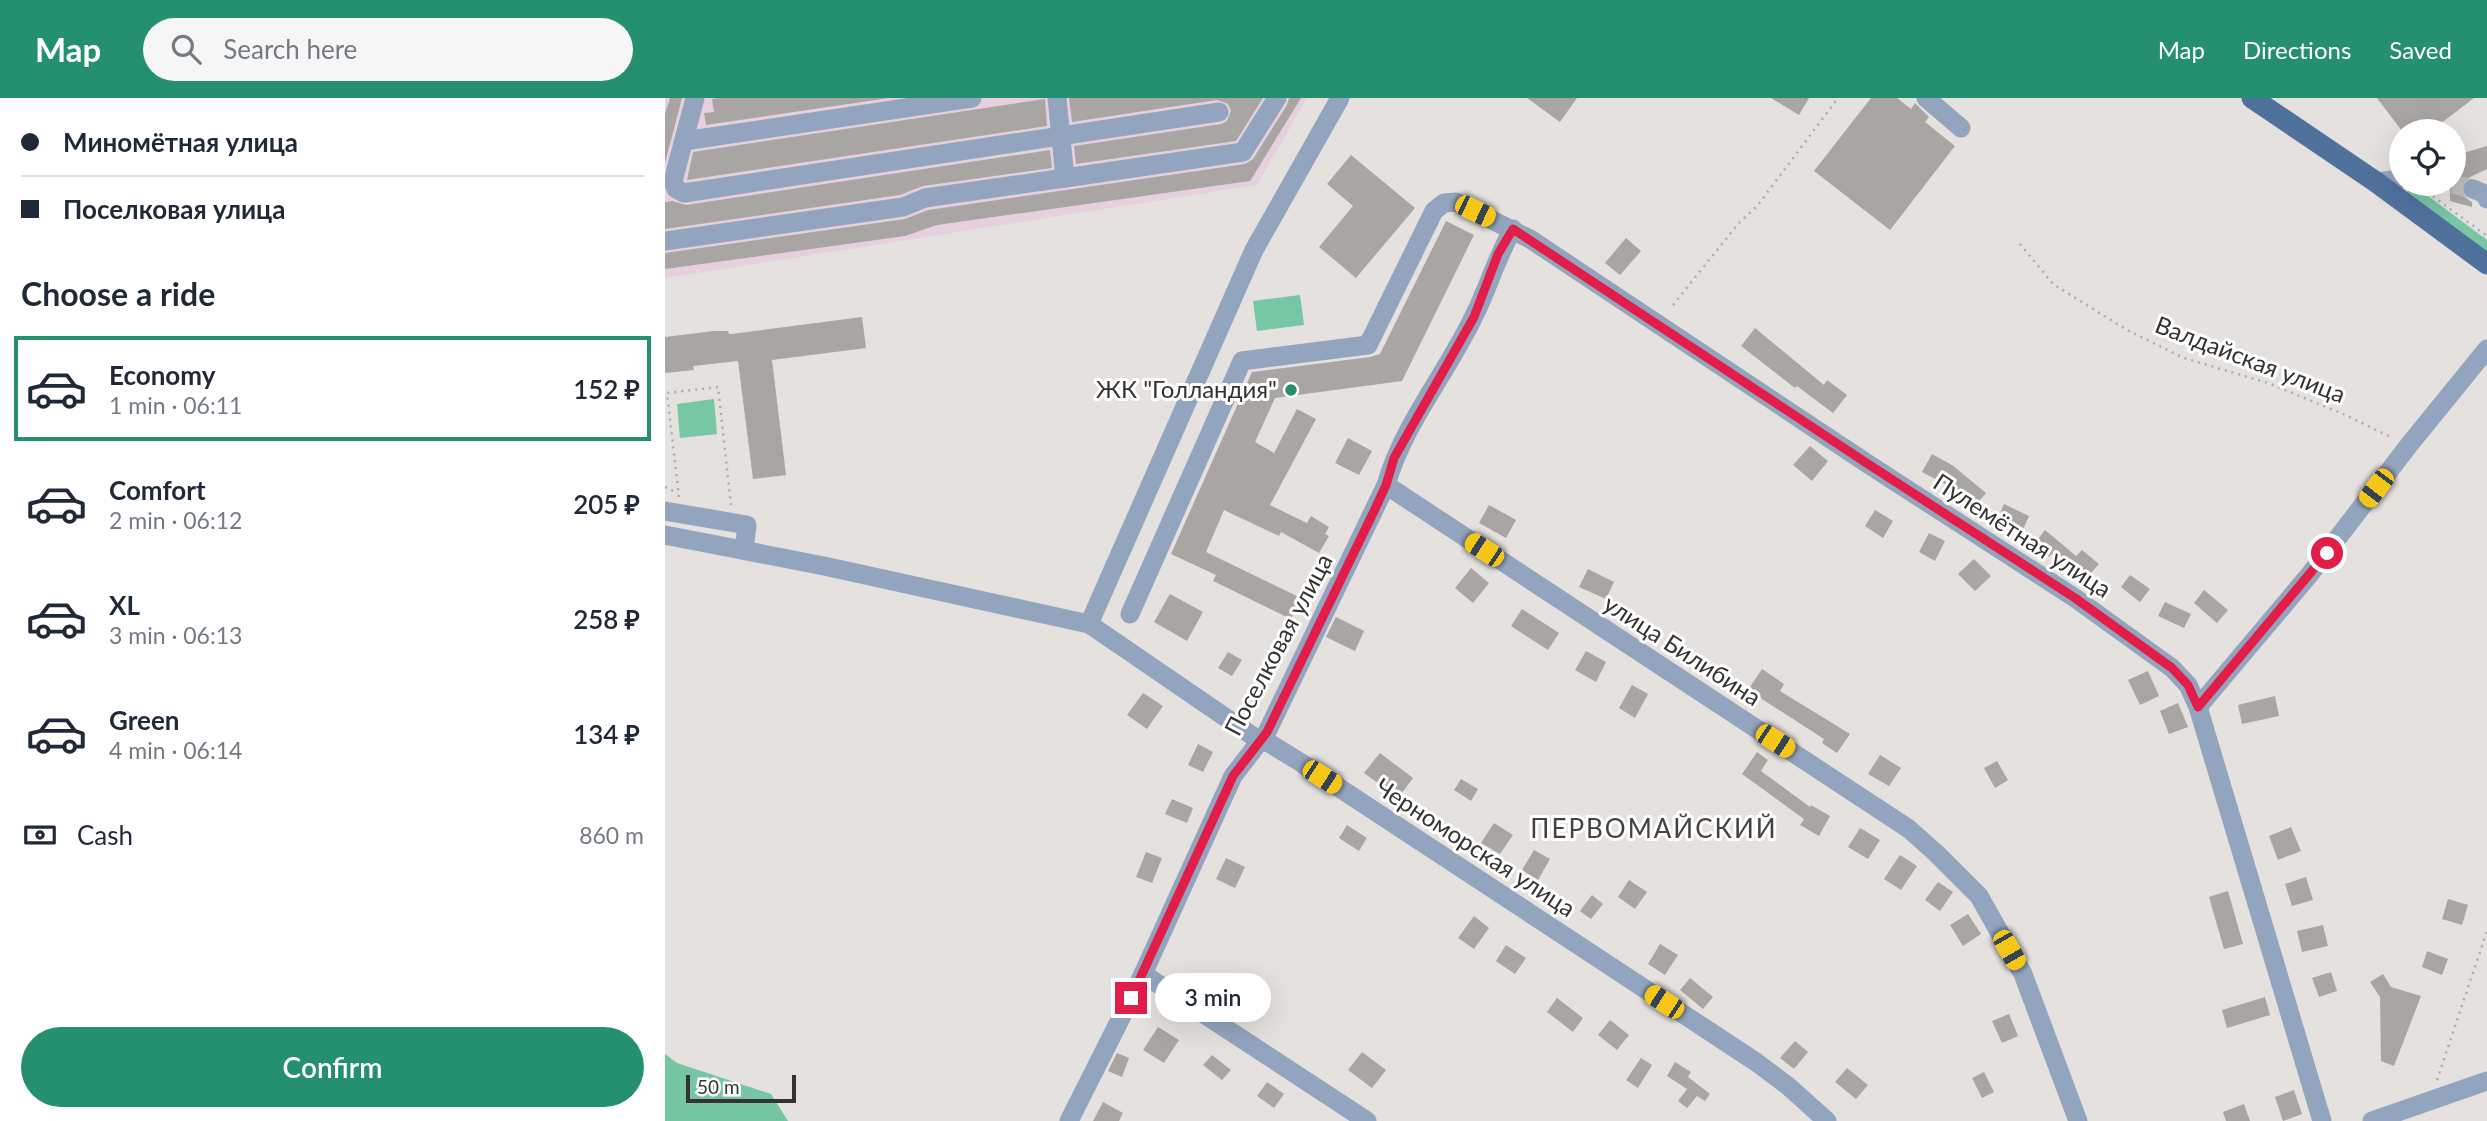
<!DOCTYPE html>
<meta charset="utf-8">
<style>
body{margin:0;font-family:Lato,sans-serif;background:#f6f6f7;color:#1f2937;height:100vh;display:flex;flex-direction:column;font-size:26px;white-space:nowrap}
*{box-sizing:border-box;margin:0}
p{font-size:23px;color:#747a83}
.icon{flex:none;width:38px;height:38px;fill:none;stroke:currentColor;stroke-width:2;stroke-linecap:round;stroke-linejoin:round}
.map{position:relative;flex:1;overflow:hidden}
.drawer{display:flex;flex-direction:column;background:#fff;width:665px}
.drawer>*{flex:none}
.top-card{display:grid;align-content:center;height:154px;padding:0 21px;background:#fff}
.buttons{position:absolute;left:1724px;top:21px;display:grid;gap:14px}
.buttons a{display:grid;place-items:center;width:77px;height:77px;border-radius:50%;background:#fff;box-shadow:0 7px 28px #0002;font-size:35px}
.scale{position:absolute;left:21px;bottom:18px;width:110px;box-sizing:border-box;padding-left:7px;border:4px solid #343332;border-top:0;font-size:19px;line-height:24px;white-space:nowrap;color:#343332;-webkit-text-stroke:5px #fff;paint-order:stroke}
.end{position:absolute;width:32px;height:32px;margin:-16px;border:9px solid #e11d48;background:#fff;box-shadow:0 0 0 4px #fff}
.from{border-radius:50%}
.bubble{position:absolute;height:49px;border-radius:24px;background:#fff;box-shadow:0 7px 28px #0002;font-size:23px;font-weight:600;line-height:49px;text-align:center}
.car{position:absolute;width:21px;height:42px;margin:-21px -10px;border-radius:9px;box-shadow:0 0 5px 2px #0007;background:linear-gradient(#f5c518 24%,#345 0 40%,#f5c518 0 76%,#345 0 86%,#f5c518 0)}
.top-card b{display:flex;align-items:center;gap:24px;height:66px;font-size:26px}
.top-card b+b{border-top:2px solid #e0e1e3}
.top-card i{width:18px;height:18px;background:#1f2937}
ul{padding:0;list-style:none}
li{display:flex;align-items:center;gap:21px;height:105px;margin:0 14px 10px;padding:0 7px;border:4px solid transparent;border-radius:0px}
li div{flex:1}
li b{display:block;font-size:26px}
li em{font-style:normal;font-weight:600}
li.current{border-color:#25906f}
li>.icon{width:63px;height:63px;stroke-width:1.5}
h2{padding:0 21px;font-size:32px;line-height:84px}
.pay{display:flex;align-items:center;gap:18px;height:77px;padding:0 21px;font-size:26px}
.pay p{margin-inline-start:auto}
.button{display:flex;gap:14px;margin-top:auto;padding:14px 21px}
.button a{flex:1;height:80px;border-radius:42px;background:#25906f;color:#fff;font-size:28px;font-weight:600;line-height:80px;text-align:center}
header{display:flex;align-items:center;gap:42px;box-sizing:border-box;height:98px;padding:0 35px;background:#25906f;color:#fff}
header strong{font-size:33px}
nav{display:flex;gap:38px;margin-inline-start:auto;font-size:24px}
.search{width:490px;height:63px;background:#f6f6f7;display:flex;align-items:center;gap:18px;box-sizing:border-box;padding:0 24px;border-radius:38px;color:#747a83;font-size:26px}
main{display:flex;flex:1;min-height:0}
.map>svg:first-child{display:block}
.industrial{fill:#e7d0dd}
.green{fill:#77c6a4}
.forest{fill:#76c5a3}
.building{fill:#a8a5a2}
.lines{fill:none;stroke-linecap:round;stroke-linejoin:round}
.minor-tunnel{stroke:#c1bebc;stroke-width:19;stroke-dasharray:19 10;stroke-linecap:butt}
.path{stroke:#afadaa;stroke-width:2.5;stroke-dasharray:2 5;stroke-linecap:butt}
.minor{stroke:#93a5be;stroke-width:19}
.major{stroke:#51719d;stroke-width:21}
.route{stroke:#e11d48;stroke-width:9}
.poi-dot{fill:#25906f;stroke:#fff;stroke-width:2.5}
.labels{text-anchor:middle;stroke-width:6;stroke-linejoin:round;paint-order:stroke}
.street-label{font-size:24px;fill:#343332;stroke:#fff}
.poi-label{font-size:24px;fill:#343332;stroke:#fff;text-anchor:end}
.neighbourhood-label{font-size:26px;letter-spacing:2px;fill:#454240;stroke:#fff}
</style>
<header>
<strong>Map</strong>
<div class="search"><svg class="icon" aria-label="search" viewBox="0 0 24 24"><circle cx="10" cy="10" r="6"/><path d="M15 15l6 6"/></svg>Search here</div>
<nav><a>Map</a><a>Directions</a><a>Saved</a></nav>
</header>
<main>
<section class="drawer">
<div class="top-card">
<b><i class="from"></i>Миномётная улица</b>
<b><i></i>Поселковая улица</b>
</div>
<h2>Choose a ride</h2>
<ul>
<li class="current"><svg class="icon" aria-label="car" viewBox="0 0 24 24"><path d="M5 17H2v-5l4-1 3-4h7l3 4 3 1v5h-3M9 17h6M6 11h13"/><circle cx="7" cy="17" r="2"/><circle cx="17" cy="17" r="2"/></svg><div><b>Economy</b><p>1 min · 06:11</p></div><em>152 ₽</em></li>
<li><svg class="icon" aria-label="car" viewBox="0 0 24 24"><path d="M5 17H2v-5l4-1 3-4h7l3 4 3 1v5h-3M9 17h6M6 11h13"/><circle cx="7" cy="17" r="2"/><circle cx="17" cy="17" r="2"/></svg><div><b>Comfort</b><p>2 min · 06:12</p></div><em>205 ₽</em></li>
<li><svg class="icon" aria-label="car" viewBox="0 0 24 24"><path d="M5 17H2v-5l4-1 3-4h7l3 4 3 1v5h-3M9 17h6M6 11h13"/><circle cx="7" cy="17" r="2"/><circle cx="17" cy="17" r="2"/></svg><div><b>XL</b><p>3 min · 06:13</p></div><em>258 ₽</em></li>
<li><svg class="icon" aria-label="car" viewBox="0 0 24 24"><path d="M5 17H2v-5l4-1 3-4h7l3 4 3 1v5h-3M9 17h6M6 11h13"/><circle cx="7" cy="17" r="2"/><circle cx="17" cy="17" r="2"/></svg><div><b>Green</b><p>4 min · 06:14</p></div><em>134 ₽</em></li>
</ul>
<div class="pay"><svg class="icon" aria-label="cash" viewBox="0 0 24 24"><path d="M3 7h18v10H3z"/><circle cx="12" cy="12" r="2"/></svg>Cash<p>860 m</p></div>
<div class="button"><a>Confirm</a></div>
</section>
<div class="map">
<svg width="1822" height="1023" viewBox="0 0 1822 1023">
<rect width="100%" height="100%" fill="#e4e1de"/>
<polygon class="industrial" points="0,0 642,0 592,87 0,180"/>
<g class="green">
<polygon points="1747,86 1822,142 1822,153 1814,150 1743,97 1742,92"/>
<polygon points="635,197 639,227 592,233 588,203"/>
<polygon points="49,301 52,336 15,340 12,306"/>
</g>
<polygon class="forest" points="0,956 12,965 106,996 123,1023 0,1023"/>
<g class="building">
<polygon points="5,0 17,0 0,65 0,16"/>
<polygon points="55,0 224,0 41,27 39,15 49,14 47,1"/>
<polygon points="404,0 598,0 571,43 411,66 409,48 556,26 562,23 566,13 563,6 552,2 407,24"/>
<polygon points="624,0 636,0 585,83 272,127 240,138 0,171 0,155 240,121 263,112 580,66 588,61 622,7"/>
<polygon points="862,0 912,0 895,24"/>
<polygon points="1106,0 1144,0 1134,17"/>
<polygon points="1206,0 1232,0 1246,11 1250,5 1264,19 1260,24 1290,48 1225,132 1149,73"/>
<polygon points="1712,0 1809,0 1766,33 1737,33"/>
<polygon points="380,1 382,28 22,82 28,54"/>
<polygon points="1822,48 1822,71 1801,81 1797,87 1798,98 1807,104 1807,109 1785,103 1785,86 1788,86 1788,58"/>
<polygon points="385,52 387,70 258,88 235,97 0,131 0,104 7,103 21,107"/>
<polygon points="686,57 750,110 691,180 654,149 688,108 662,86"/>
<polygon points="781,123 809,137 737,283 610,300 590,344 609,355 632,311 651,321 605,407 642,425 646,418 664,429 660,436 664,438 654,455 616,434 614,438 559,412 541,454 636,500 626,521 548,483 551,477 506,456 587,274 705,259 715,256"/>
<polygon points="961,140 976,153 955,177 940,165"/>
<polygon points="197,219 201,250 107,262 121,377 88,381 73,263 28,268 29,272 0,275 0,239 49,233 63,233 64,236 67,236"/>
<polygon points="1090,230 1159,287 1162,282 1182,297 1168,315 1132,288 1130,290 1076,248"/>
<polygon points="683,340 707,353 694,377 670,365"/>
<polygon points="1145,348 1163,363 1147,383 1128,367"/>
<polygon points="1267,356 1287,367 1321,395 1308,410 1278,385 1257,374"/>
<polygon points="1339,406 1364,418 1357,434 1332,422"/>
<polygon points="824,407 851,422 841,440 814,425"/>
<polygon points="1210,412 1228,423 1218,440 1200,428"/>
<polygon points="1380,432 1411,458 1417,452 1434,466 1418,484 1386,456 1384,459 1369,446"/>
<polygon points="1264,435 1280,443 1270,463 1254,454"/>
<polygon points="1309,461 1326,478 1310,493 1293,476"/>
<polygon points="806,470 824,485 808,505 790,490"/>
<polygon points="923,471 949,484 941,501 914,489"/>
<polygon points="1465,477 1485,491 1475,504 1456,489"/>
<polygon points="1539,492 1563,512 1552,525 1529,505"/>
<polygon points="505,496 538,514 522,543 489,524"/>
<polygon points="1500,504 1526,516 1519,530 1493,518"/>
<polygon points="857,511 894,535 883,552 846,528"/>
<polygon points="671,519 699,533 690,553 661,539"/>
<polygon points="921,553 941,564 931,584 910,572"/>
<polygon points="563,554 577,562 567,578 553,570"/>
<polygon points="1097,571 1119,586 1115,593 1185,636 1172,655 1157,645 1159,641 1083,592"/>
<polygon points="1483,573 1494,598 1475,607 1463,582"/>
<polygon points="967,587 983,596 970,620 954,610"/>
<polygon points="478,595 498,608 482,631 462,617"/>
<polygon points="1610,598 1614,618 1577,626 1573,607"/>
<polygon points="1513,605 1523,629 1504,636 1495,613"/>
<polygon points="533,646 548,654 538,674 523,667"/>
<polygon points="1092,654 1103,662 1096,673 1145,709 1146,707 1165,718 1154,738 1135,727 1139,721 1077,676"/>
<polygon points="715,655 748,680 733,700 699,675"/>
<polygon points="1215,657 1236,670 1224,688 1203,676"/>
<polygon points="1332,663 1343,682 1330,690 1319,670"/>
<polygon points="796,681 813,691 806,703 789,692"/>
<polygon points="507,701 528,710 522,725 500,716"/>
<polygon points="829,725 848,737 835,756 816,745"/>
<polygon points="682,727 702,740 694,753 674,740"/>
<polygon points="1626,729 1636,753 1613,762 1604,738"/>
<polygon points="1195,730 1215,742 1203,761 1183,749"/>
<polygon points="869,752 885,761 873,782 857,772"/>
<polygon points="481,754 497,760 487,785 471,779"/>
<polygon points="1235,757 1252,768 1236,792 1219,781"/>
<polygon points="561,760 580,769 570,790 551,781"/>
<polygon points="1641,779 1648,802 1627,808 1620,786"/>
<polygon points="964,782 982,794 970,811 953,799"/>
<polygon points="1273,784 1288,794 1275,813 1260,802"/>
<polygon points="1563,793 1578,846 1559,851 1544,799"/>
<polygon points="927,797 938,806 926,821 915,813"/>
<polygon points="1783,801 1803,807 1797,827 1777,821"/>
<polygon points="1303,816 1316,836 1298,848 1285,827"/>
<polygon points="809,818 824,830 809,851 793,840"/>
<polygon points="1658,827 1663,848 1637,854 1632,833"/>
<polygon points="995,846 1013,857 1000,877 983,866"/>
<polygon points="841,847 861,860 850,876 831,863"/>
<polygon points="1762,853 1783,861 1777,877 1757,869"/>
<polygon points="1666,874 1672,893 1654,899 1647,880"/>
<polygon points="1718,876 1726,889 1756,898 1729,968 1716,963 1715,899 1705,884"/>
<polygon points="1025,880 1048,899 1038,911 1015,892"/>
<polygon points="1600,899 1605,917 1562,930 1557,912"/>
<polygon points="892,900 918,920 908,934 882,914"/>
<polygon points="1344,916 1353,938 1337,945 1327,923"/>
<polygon points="945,922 964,937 952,952 933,937"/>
<polygon points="493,929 514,942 499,965 478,952"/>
<polygon points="1130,943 1143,954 1129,971 1115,960"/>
<polygon points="697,954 721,972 707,990 683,972"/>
<polygon points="452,955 464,960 457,979 443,973"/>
<polygon points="547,957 566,972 557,982 538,967"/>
<polygon points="976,960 987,967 973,990 961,982"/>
<polygon points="1010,964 1026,974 1023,979 1045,996 1040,1003 1032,998 1022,1010 1013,1003 1022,991 1002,978"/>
<polygon points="1182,970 1203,987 1191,1001 1170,984"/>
<polygon points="1319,974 1329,994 1317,1000 1307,980"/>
<polygon points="602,984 619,996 609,1010 592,998"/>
<polygon points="1629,992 1637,1016 1618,1023 1610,999"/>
<polygon points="438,1004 458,1015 454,1023 428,1023"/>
<polygon points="1579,1006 1585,1023 1561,1023 1558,1014"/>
</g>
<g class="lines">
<polyline class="minor-tunnel" points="1788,86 1808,91"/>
<g class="path">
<polyline points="1751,86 1822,138"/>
<polyline points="1355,146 1388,186 1462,232 1519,260 1603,285 1676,315 1728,340"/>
<polyline points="1008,207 1073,126 1093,107 1173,0"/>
<polyline points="0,389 13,395"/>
<polyline points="14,399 2,295 53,289 66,407"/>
<polyline points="1772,982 1822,833"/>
</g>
<g class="minor">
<polyline points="30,0 8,83 11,91 19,95 554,14"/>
<polyline points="392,0 400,80 578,54 612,0"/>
<polyline points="1261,0 1296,30"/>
<polyline points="19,43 307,0"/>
<polyline points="1711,84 1736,81"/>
<polyline points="1808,91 1820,96 1822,101"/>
<polyline points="0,143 238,109 260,100 400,80"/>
<polyline points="721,387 1244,731 1272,756 1314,798 1358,876 1413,1023"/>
<polyline points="0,413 82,427 79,452"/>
<polyline points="0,437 159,468 424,526 595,643 604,645 635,664 1091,964 1123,988 1162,1023"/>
<polyline points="465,516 577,263 703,247 769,113 779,105 791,104 865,141 1203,366 1410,500 1507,570 1523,587 1533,609 1657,1023"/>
<polyline points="424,526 589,152 675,0"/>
<polyline points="1533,609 1645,476 1744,347 1822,251"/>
<polyline points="478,876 702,1023"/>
<path d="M404,1023L478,876L568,678L602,634L721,387C738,327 781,276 808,220C823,191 831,160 848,131"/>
<polyline points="1707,1023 1822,983"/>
</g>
<polyline class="major" points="1587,0 1711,84 1822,166"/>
</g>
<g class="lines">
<polyline class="route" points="466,900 568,678 602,634 710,411 721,387 729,360 809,219 833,156 848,131 1203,366 1410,500 1507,570 1523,587 1533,609 1662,455"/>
</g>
<circle class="poi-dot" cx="626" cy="292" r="7"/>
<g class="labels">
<g class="street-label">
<text transform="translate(1585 262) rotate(21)" y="8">Валдайская улица</text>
<text transform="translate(1357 438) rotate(33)" y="8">Пулемётная улица</text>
<text transform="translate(614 547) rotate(-62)" y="8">Поселковая улица</text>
<text transform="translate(1017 553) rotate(33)" y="8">улица Билибина</text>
<text transform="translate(810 750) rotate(33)" y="8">Черноморская улица</text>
</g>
<g class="poi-label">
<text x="612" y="300">ЖК "Голландия"</text>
</g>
<g class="neighbourhood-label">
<text x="989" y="740">ПЕРВОМАЙСКИЙ</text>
</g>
</g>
</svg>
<div class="buttons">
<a><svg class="icon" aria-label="locate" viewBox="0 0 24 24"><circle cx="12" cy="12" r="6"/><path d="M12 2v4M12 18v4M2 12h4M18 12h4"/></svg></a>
</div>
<div class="scale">50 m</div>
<i class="end from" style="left:1662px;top:455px"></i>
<i class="end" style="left:466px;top:900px"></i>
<div class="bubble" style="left:490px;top:875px;width:116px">3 min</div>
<i class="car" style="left:810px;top:113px;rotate:116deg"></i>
<i class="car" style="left:1711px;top:390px;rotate:217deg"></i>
<i class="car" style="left:819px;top:452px;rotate:303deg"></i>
<i class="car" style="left:1110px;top:643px;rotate:123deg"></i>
<i class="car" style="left:657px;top:679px;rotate:123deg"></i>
<i class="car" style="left:1344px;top:852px;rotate:150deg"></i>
<i class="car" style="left:999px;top:904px;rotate:303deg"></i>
</div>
</main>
